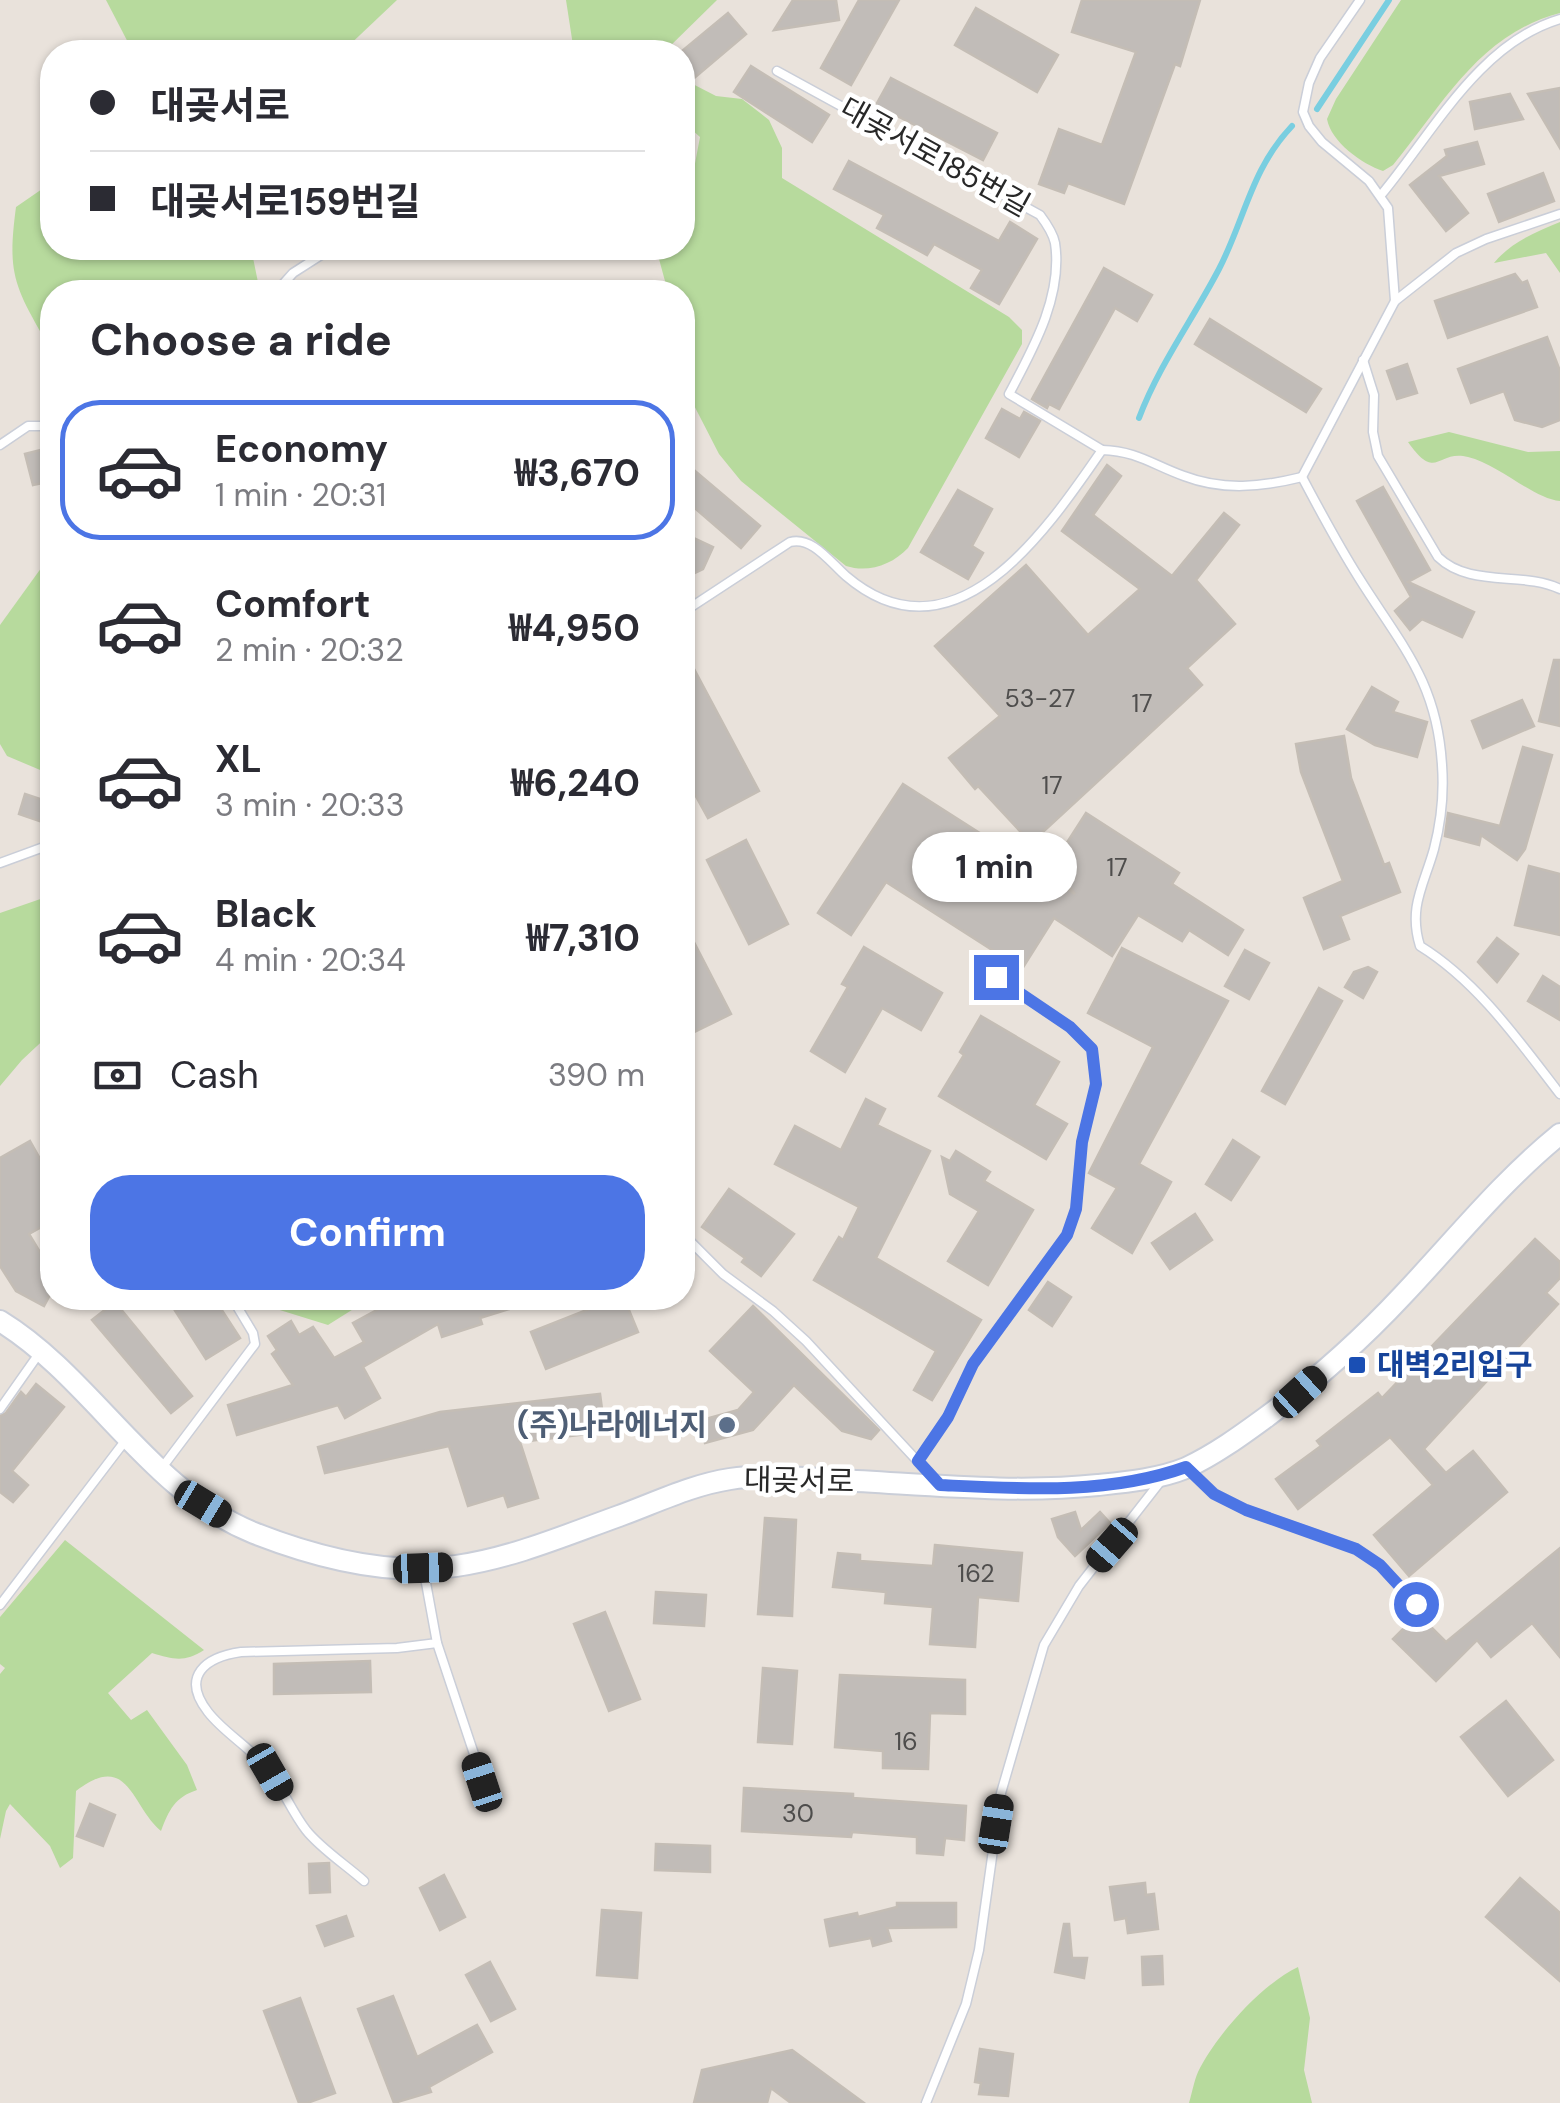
<!DOCTYPE html>
<meta charset="utf-8">
<style>
body{margin:0;font-family:"DM Sans","Noto Sans KR",sans-serif;background:#f7f7f7;color:#2b2b33;height:100vh;display:flex;flex-direction:column;font-size:38px;white-space:nowrap}
*{box-sizing:border-box;margin:0}
p{font-size:32px;color:#7c7c81}
.icon{flex:none;width:55px;height:55px;fill:none;stroke:currentColor;stroke-width:2;stroke-linecap:round;stroke-linejoin:round}
.map{position:relative;flex:1;overflow:hidden}
.details{position:absolute;left:40px;top:280px;width:655px;height:1030px;display:flex;flex-direction:column;background:#fff;border-radius:40px;box-shadow:0 2px 8px #0004}
.details>*{flex:none}
.hud{position:absolute;left:40px;top:40px;width:655px;height:220px;border-radius:40px;box-shadow:0 2px 8px #0004;display:grid;align-content:center;height:220px;padding:0 50px;background:#fff}
.end{position:absolute;width:45px;height:45px;margin:-22px;border:12px solid #4c75e5;background:#fff;box-shadow:0 0 0 5px #fff}
.from{border-radius:50%}
.bubble{position:absolute;height:70px;border-radius:35px;background:#fff;box-shadow:0 2px 8px #0004;font-size:32px;font-weight:700;line-height:70px;text-align:center}
.car{position:absolute;width:30px;height:60px;margin:-30px -15px;border-radius:12px;box-shadow:0 0 8px 2px #0007;background:linear-gradient(#222 24%,#8ab4d8 0 40%,#222 0 76%,#8ab4d8 0 86%,#222 0)}
.hud b{display:flex;align-items:center;gap:35px;height:95px;font-size:38px}
.hud b+b{border-top:2px solid #e1e1e2}
.hud i{width:25px;height:25px;background:#2b2b33}
ul{padding:0;list-style:none}
li{display:flex;align-items:center;gap:30px;height:140px;margin:0 20px 15px;padding:0 30px;border:5px solid transparent;border-radius:40px}
li div{flex:1}
li b{display:block;font-size:38px}
li em{font-style:normal;font-weight:700}
li.current{border-color:#4c75e5}
li>.icon{width:90px;height:90px;stroke-width:1.5}
h2{padding:0 50px;font-size:45px;line-height:120px}
.pay{display:flex;align-items:center;gap:25px;height:110px;padding:0 50px;font-size:38px}
.pay p{margin-inline-start:auto}
.action{display:flex;gap:20px;margin-top:auto;padding:20px 50px}
.action a{flex:1;height:115px;border-radius:40px;background:#4c75e5;color:#fff;font-size:40px;font-weight:700;line-height:115px;text-align:center}
.map>svg:first-child{display:block}
.green{fill:#b7da9d}
.lines{fill:none;stroke-linecap:round;stroke-linejoin:round}
.stream{stroke:#79cee0;stroke-width:6}
.building{fill:#c1bcb8;stroke:#c4bdb5;stroke-width:2.5}
.service-casing{stroke:#caced8;stroke-width:11}
.tertiary-casing{stroke:#caced8;stroke-width:24}
.service{stroke:#fff;stroke-width:8}
.tertiary{stroke:#fff;stroke-width:20}
.route{stroke:#4c75e5;stroke-width:12}
.transit-dot{fill:#1a4fb4;stroke:#fff;stroke-width:4}
.service-dot{fill:#5c6f8a;stroke:#fff;stroke-width:4}
.labels{text-anchor:middle;stroke-width:9;stroke-linejoin:round;paint-order:stroke}
.number-label{font-size:25px;fill:#4e4d4c}
.street-label{font-size:30px;fill:#282828;stroke:#fff}
.transit-label{font-size:30px;font-weight:bold;fill:#164399;stroke:#fff;text-anchor:start}
.service-label{font-size:30px;font-weight:bold;fill:#4e5e75;stroke:#fff;text-anchor:end}
</style>
<div class="map">
<svg width="1560" height="2103" viewBox="0 0 1560 2103">
<rect width="100%" height="100%" fill="#e9e2db"/>
<g class="green">
<polygon points="106,0 397,0 342,52 133,52"/>
<polygon points="566,0 717,0 664,52 574,52"/>
<path d="M1401,0H1560V13C1479,34 1442,106 1393,165L1383,171C1362,164 1331,142 1327,119L1336,99Z"/>
<path d="M683,79L716,96L742,99L769,120L782,148V178L1009,317L1022,330V344L908,548C892,565 868,573 846,566L741,481L719,454L683,384L682,292H668L656,248H682L683,187L690,190L700,137L683,122Z"/>
<path d="M45,187L52,189V248H251L260,292H52V336H43C12,283 8,268 16,207Z"/>
<path d="M1560,222V273L1546,253L1494,263C1511,242 1536,232 1560,222Z"/>
<path d="M1449,432L1528,452L1560,451V501C1534,499 1498,464 1468,457C1437,449 1437,483 1408,442Z"/>
<polygon points="52,553 52,775 7,756 0,744 0,625"/>
<polygon points="52,895 52,1032 22,1060 0,1086 0,913"/>
<polygon points="241,1298 342,1298 355,1308 328,1325"/>
<path d="M65,1540L204,1650C184,1663 173,1659 152,1653L108,1693L131,1720L147,1710L187,1765L197,1790C175,1797 169,1810 161,1831C131,1806 129,1750 76,1791L73,1858L60,1868L50,1846L10,1804L6,1811L0,1839V1674L5,1668L0,1664V1617Z"/>
<path d="M1298,1967L1310,2018L1304,2070L1312,2103H1189C1192,2093 1194,2081 1198,2072C1216,2035 1262,1984 1298,1967Z"/>
</g>
<g class="lines">
<g class="stream">
<polyline points="1317,109 1389,0"/>
<path d="M1139,418C1159,365 1193,319 1219,269C1245,219 1251,169 1292,126"/>
</g>
</g>
<g class="building">
<polygon points="793,0 836,0 839,20 774,30"/>
<polygon points="859,0 899,0 851,85 821,68"/>
<polygon points="1082,0 1200,0 1180,66 1175,64 1124,204 1068,183 1064,193 1039,184 1059,129 1102,145 1136,52 1072,32"/>
<polygon points="976,8 1058,55 1037,92 955,45"/>
<polygon points="728,13 746,34 693,79 682,66 682,51"/>
<polygon points="751,66 829,115 812,142 734,92"/>
<polygon points="891,78 997,133 983,160 876,105"/>
<polygon points="1560,88 1560,148 1528,94"/>
<polygon points="1510,94 1523,119 1475,129 1470,102"/>
<polygon points="1477,142 1484,164 1439,176 1468,213 1446,231 1410,185 1447,156 1445,150"/>
<polygon points="849,161 999,241 1010,222 1037,239 999,304 971,288 982,270 934,244 927,255 877,228 884,215 834,189"/>
<polygon points="1543,173 1554,201 1499,222 1488,194"/>
<polygon points="1104,268 1152,295 1137,321 1115,308 1059,409 1049,404 1047,408 1032,399"/>
<polygon points="1515,274 1522,283 1527,281 1537,307 1448,338 1435,301"/>
<polygon points="1210,319 1321,389 1306,412 1195,344"/>
<polygon points="1547,337 1560,371 1560,420 1542,427 1515,420 1504,391 1471,403 1458,369"/>
<polygon points="1407,364 1417,393 1397,399 1387,371"/>
<polygon points="1002,409 1020,419 1024,412 1040,421 1019,457 986,438"/>
<polygon points="52,447 52,481 33,485 25,454"/>
<polygon points="682,460 760,526 741,548 682,497"/>
<polygon points="1107,465 1121,476 1093,515 1172,576 1224,513 1239,525 1196,580 1235,624 1187,668 1202,685 1031,843 978,786 975,789 949,758 1000,716 935,646 1026,565 1088,635 1140,589 1062,531"/>
<polygon points="1383,487 1430,570 1408,582 1474,612 1462,637 1422,619 1410,630 1395,611 1411,597 1357,501"/>
<polygon points="958,490 992,509 972,546 983,553 968,579 921,552"/>
<polygon points="687,535 713,547 703,569 682,579 682,545"/>
<polygon points="1554,660 1560,660 1560,726 1539,721"/>
<polygon points="693,667 759,791 708,818 682,771 682,672"/>
<polygon points="1372,687 1398,702 1393,712 1427,722 1417,757 1375,745 1347,729"/>
<polygon points="1522,700 1534,726 1483,748 1472,721"/>
<polygon points="1344,736 1351,778 1384,865 1389,863 1400,892 1340,916 1349,939 1324,949 1304,898 1343,881 1301,772 1296,744"/>
<polygon points="1523,747 1552,755 1525,849 1517,860 1481,835 1479,845 1445,836 1448,813 1500,826"/>
<polygon points="903,784 1075,894 1052,866 1086,813 1179,873 1172,884 1243,930 1228,955 1189,930 1182,941 1138,915 1112,956 1054,918 1022,969 886,882 851,935 818,913"/>
<polygon points="25,794 52,803 45,823 19,814"/>
<polygon points="746,840 788,924 749,944 707,860"/>
<polygon points="1529,866 1560,874 1560,935 1515,925"/>
<polygon points="682,919 731,1014 682,1038"/>
<polygon points="1497,938 1518,954 1497,982 1478,962"/>
<polygon points="864,947 942,993 921,1030 882,1008 845,1072 811,1051 848,987 842,984"/>
<polygon points="1122,948 1228,1001 1139,1164 1171,1182 1132,1253 1092,1228 1117,1188 1089,1173 1153,1047 1088,1013"/>
<polygon points="1245,950 1269,963 1249,999 1225,986"/>
<polygon points="1368,967 1377,972 1363,998 1345,987 1354,972"/>
<polygon points="1543,976 1560,987 1560,1020 1528,1001"/>
<polygon points="1319,988 1342,1001 1285,1104 1262,1091"/>
<polygon points="981,1016 1059,1062 1034,1105 1067,1124 1046,1159 939,1096 964,1055 960,1052"/>
<polygon points="866,1099 885,1109 877,1125 930,1151 876,1258 981,1320 932,1400 914,1390 936,1351 814,1280 839,1237 843,1240 859,1207 775,1164 795,1126 841,1150"/>
<polygon points="1233,1140 1259,1157 1231,1200 1206,1184"/>
<polygon points="30,1141 52,1180 52,1221 29,1234 52,1272 52,1291 44,1306 16,1291 0,1266 0,1158"/>
<polygon points="956,1151 990,1172 984,1181 1033,1210 988,1285 948,1261 979,1211 950,1194 942,1157 950,1161"/>
<polygon points="729,1189 794,1234 761,1276 742,1262 745,1258 702,1227"/>
<polygon points="1195,1214 1212,1240 1170,1269 1152,1243"/>
<polygon points="1535,1239 1560,1262 1560,1278 1546,1293 1558,1304 1424,1449 1446,1473 1473,1451 1507,1492 1409,1576 1374,1535 1433,1485 1390,1437 1298,1509 1276,1479 1321,1446 1317,1441 1378,1393 1382,1398"/>
<polygon points="1048,1282 1071,1297 1052,1326 1029,1310"/>
<polygon points="167,1298 214,1298 240,1338 206,1359"/>
<polygon points="399,1298 534,1298 535,1301 480,1318 482,1324 442,1337 438,1324 363,1367 380,1398 345,1418 338,1405 237,1435 228,1405 293,1385 272,1354 277,1350 268,1336 291,1321 299,1335 313,1327 334,1358 364,1342 353,1323"/>
<polygon points="617,1298 624,1298 638,1332 546,1369 531,1332"/>
<polygon points="115,1302 192,1396 171,1413 92,1320"/>
<polygon points="753,1306 879,1430 871,1439 842,1431 794,1385 753,1430 705,1443 698,1421 738,1410 754,1392 710,1351"/>
<polygon points="36,1384 64,1407 12,1471 28,1485 13,1502 0,1492 0,1416 6,1413 21,1392 26,1397"/>
<polygon points="600,1394 605,1432 520,1442 538,1498 508,1507 504,1495 468,1506 449,1446 325,1473 318,1447 440,1412"/>
<polygon points="1075,1512 1081,1530 1100,1512 1110,1523 1075,1556 1058,1537 1052,1519"/>
<polygon points="765,1518 796,1520 792,1616 758,1614"/>
<polygon points="935,1545 1022,1553 1018,1601 978,1597 975,1647 930,1644 933,1607 885,1603 886,1592 833,1587 838,1553 860,1555 860,1561 933,1566"/>
<polygon points="1560,1548 1560,1657 1532,1623 1491,1657 1477,1640 1436,1681 1393,1639 1418,1614 1446,1642"/>
<polygon points="656,1592 706,1595 704,1626 654,1623"/>
<polygon points="605,1612 640,1699 609,1711 574,1624"/>
<polygon points="370,1661 371,1692 274,1694 274,1664"/>
<polygon points="763,1668 797,1671 792,1744 758,1742"/>
<polygon points="840,1675 965,1680 965,1714 930,1713 928,1769 883,1768 883,1751 835,1747"/>
<polygon points="1506,1701 1553,1760 1508,1796 1461,1737"/>
<polygon points="744,1788 853,1794 853,1798 966,1806 964,1840 945,1838 943,1855 917,1853 917,1837 852,1832 851,1837 742,1831"/>
<polygon points="90,1804 115,1815 103,1846 77,1836"/>
<polygon points="656,1844 710,1846 710,1872 655,1870"/>
<polygon points="329,1863 330,1892 310,1893 309,1864"/>
<polygon points="444,1875 465,1917 440,1930 420,1888"/>
<polygon points="1520,1878 1560,1913 1560,1981 1486,1917"/>
<polygon points="1145,1883 1146,1895 1154,1894 1158,1929 1128,1933 1126,1918 1115,1920 1110,1887"/>
<polygon points="897,1903 956,1903 956,1927 887,1928 891,1941 873,1946 871,1938 830,1946 825,1920 857,1913 858,1917 897,1907"/>
<polygon points="602,1910 641,1913 637,1978 597,1975"/>
<polygon points="346,1916 353,1936 325,1946 317,1926"/>
<polygon points="1064,1924 1069,1924 1072,1958 1087,1958 1084,1978 1055,1972"/>
<polygon points="1162,1956 1163,1984 1143,1985 1142,1957"/>
<polygon points="490,1962 515,2009 491,2021 466,1975"/>
<polygon points="393,1996 417,2057 477,2025 492,2052 429,2087 431,2092 394,2103 358,2009"/>
<polygon points="300,1998 335,2093 307,2103 299,2103 264,2011"/>
<polygon points="980,2049 1013,2054 1008,2096 979,2094 981,2083 975,2082"/>
<polygon points="792,2050 864,2103 791,2103 771,2088 767,2103 694,2103 702,2070"/>
</g>
<g class="lines">
<g class="service-casing">
<g id="service">
<path d="M777,71L1040,215C1046,223 1053,233 1055,243C1063,296 1033,349 1009,394L1102,450"/>
<path d="M1381,195C1432,134 1479,43 1560,19"/>
<polyline points="276,292 293,273 332,248"/>
<polyline points="1395,301 1456,253 1486,239 1560,214"/>
<path d="M1363,360L1374,395L1373,432L1378,456L1438,557C1470,588 1523,571 1560,589"/>
<polyline points="0,445 28,426 52,426"/>
<polyline points="1302,477 1395,301 1388,208 1369,181 1322,142 1309,126 1303,112 1309,83 1320,58 1360,0"/>
<path d="M682,613L790,542C812,536 830,562 846,576C954,668 1047,530 1102,450C1137,451 1153,465 1184,476C1223,491 1262,487 1302,477C1320,511 1338,545 1359,578C1401,645 1437,681 1442,765C1444,792 1441,822 1434,849C1424,885 1408,907 1420,946C1477,981 1519,1041 1560,1094"/>
<polyline points="0,863 52,844"/>
<polyline points="682,1233 723,1274 773,1311 806,1341 936,1481"/>
<polyline points="0,1409 38,1355"/>
<polyline points="918,1461 948,1417 973,1364 1067,1235 1076,1209 1082,1142 1096,1085 1092,1049 1070,1027 995,977"/>
<polyline points="161,1469 255,1344 253,1333 232,1298"/>
<polyline points="1190,1470 1215,1494 1246,1510 1357,1549 1380,1565 1416,1604"/>
<polyline points="0,1605 125,1441"/>
<polyline points="437,1643 483,1781"/>
<path d="M364,1881C346,1865 320,1848 306,1830C292,1812 283,1789 269,1771C252,1748 225,1734 208,1712C180,1676 206,1657 241,1652L397,1648L437,1643L424,1572"/>
<polyline points="926,2103 966,2004 979,1950 1001,1793 1044,1645 1079,1586 1160,1482"/>
</g>
</g>
<g class="tertiary-casing">
<path id="tertiary" d="M0,1321C93,1378 149,1491 254,1533C315,1557 389,1576 456,1566C512,1558 566,1535 619,1516C655,1503 691,1485 730,1479C765,1474 802,1478 838,1480C924,1484 1012,1494 1098,1485C1127,1482 1159,1479 1186,1468C1216,1454 1243,1434 1269,1415C1317,1379 1362,1339 1403,1295C1455,1240 1501,1182 1560,1134"/>
</g>
<use href="#service" class="service"/>
<use href="#tertiary" class="tertiary"/>
</g>
<g class="lines">
<path class="route" d="M996,977L1070,1027L1092,1049L1096,1084L1082,1142L1076,1209L1067,1235L973,1364L948,1417L918,1461L940,1485C1022,1489 1108,1495 1186,1467L1214,1494L1246,1510L1356,1549L1380,1565L1416,1604"/>
</g>
<rect class="transit-dot" x="1347" y="1355" width="20" height="20" rx="5"/>
<circle class="service-dot" cx="727" cy="1425" r="10"/>
<g class="labels">
<g class="number-label">
<text x="1040" y="707">53-27</text>
<text x="1142" y="712">17</text>
<text x="1052" y="794">17</text>
<text x="1117" y="876">17</text>
<text x="976" y="1582">162</text>
<text x="906" y="1750">16</text>
<text x="798" y="1822">30</text>
</g>
<g class="street-label">
<text transform="translate(935 157) rotate(29)" y="10">대곶서로185번길</text>
<text transform="translate(799 1481) rotate(1)" y="10">대곶서로</text>
</g>
<g class="transit-label">
<text x="1377" y="1375">대벽2리입구</text>
</g>
<g class="service-label">
<text x="707" y="1435">(주)나라에너지</text>
</g>
</g>
</svg>
<i class="end from" style="left:1416px;top:1604px"></i>
<i class="end" style="left:996px;top:977px"></i>
<div class="bubble" style="left:912px;top:832px;width:165px">1 min</div>
<i class="car" style="left:1300px;top:1392px;rotate:48deg"></i>
<i class="car" style="left:203px;top:1504px;rotate:121deg"></i>
<i class="car" style="left:1112px;top:1545px;rotate:221deg"></i>
<i class="car" style="left:423px;top:1568px;rotate:88deg"></i>
<i class="car" style="left:270px;top:1772px;rotate:150deg"></i>
<i class="car" style="left:482px;top:1782px;rotate:342deg"></i>
<i class="car" style="left:996px;top:1824px;rotate:9deg"></i>
<div class="hud">
<b><i class="from"></i>대곶서로</b>
<b><i></i>대곶서로159번길</b>
</div>
<section class="details">
<h2>Choose a ride</h2>
<ul>
<li class="current"><svg class="icon" aria-label="car" viewBox="0 0 24 24"><path d="M5 17H2v-5l4-1 3-4h7l3 4 3 1v5h-3M9 17h6M6 11h13"/><circle cx="7" cy="17" r="2"/><circle cx="17" cy="17" r="2"/></svg><div><b>Economy</b><p>1 min · 20:31</p></div><em>₩3,670</em></li>
<li><svg class="icon" aria-label="car" viewBox="0 0 24 24"><path d="M5 17H2v-5l4-1 3-4h7l3 4 3 1v5h-3M9 17h6M6 11h13"/><circle cx="7" cy="17" r="2"/><circle cx="17" cy="17" r="2"/></svg><div><b>Comfort</b><p>2 min · 20:32</p></div><em>₩4,950</em></li>
<li><svg class="icon" aria-label="car" viewBox="0 0 24 24"><path d="M5 17H2v-5l4-1 3-4h7l3 4 3 1v5h-3M9 17h6M6 11h13"/><circle cx="7" cy="17" r="2"/><circle cx="17" cy="17" r="2"/></svg><div><b>XL</b><p>3 min · 20:33</p></div><em>₩6,240</em></li>
<li><svg class="icon" aria-label="car" viewBox="0 0 24 24"><path d="M5 17H2v-5l4-1 3-4h7l3 4 3 1v5h-3M9 17h6M6 11h13"/><circle cx="7" cy="17" r="2"/><circle cx="17" cy="17" r="2"/></svg><div><b>Black</b><p>4 min · 20:34</p></div><em>₩7,310</em></li>
</ul>
<div class="pay"><svg class="icon" aria-label="cash" viewBox="0 0 24 24"><path d="M3 7h18v10H3z"/><circle cx="12" cy="12" r="2"/></svg>Cash<p>390 m</p></div>
<div class="action"><a>Confirm</a></div>
</section>
</div>
